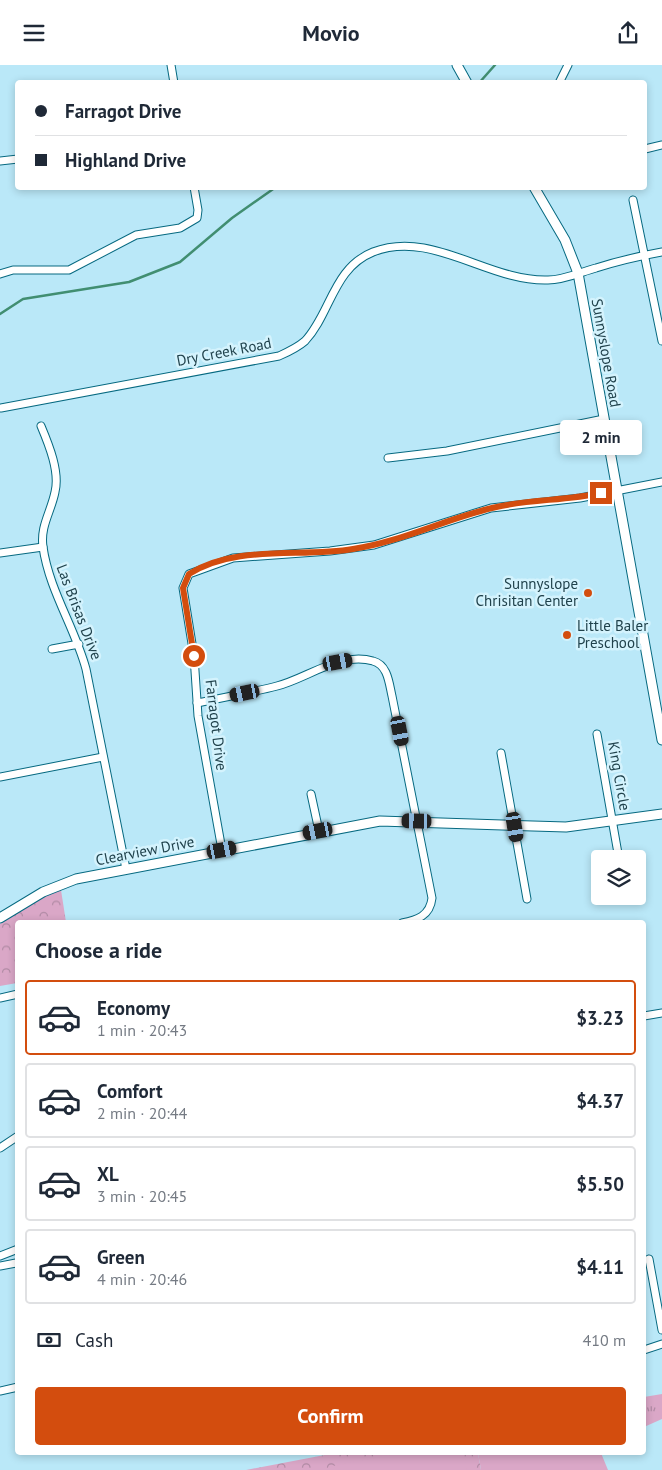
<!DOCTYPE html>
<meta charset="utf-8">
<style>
body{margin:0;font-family:"PT Sans",sans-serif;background:#f6f6f7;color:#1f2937;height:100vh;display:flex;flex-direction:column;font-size:19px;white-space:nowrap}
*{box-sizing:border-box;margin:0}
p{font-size:16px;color:#747a83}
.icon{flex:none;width:28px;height:28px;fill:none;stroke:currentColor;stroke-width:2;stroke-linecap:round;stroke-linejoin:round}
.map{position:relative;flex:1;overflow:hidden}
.panel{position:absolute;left:15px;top:855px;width:631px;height:535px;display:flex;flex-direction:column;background:#fff;border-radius:5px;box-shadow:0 2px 8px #0003}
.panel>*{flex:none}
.hud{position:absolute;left:15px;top:15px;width:632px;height:110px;border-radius:5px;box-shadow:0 2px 8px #0003;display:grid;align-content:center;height:110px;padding:0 20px;background:#fff}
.controls{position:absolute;left:591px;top:785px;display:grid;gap:10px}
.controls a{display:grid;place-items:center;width:55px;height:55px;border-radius:5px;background:#fff;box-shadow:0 2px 8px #0003;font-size:25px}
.end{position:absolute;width:22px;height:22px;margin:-11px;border:6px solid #d34d0e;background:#fff;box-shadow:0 0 0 2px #fff}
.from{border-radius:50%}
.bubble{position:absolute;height:35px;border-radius:5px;background:#fff;box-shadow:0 2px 8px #0003;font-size:16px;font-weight:700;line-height:35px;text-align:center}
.car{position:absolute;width:15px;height:30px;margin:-15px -8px;border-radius:6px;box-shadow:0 0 4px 1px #0007;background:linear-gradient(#222 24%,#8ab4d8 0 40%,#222 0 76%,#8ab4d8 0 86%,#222 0)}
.hud b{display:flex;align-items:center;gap:18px;height:48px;font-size:19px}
.hud b+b{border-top:1px solid #e0e1e3}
.hud i{width:12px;height:12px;background:#1f2937}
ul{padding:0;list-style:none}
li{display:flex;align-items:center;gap:15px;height:75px;margin:0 10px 8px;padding:0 10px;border:2px solid #e0e1e3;border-radius:5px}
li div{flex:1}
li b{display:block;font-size:19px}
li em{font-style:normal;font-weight:700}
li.active{border-color:#d34d0e}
li>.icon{width:45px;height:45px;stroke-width:1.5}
h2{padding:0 20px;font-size:22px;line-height:60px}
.pay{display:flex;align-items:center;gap:12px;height:55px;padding:0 20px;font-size:19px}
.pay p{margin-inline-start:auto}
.primary-button{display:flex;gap:10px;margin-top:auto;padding:10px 20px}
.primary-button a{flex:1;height:58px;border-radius:5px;background:#d34d0e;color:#fff;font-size:20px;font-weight:700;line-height:58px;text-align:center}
header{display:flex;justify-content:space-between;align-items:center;height:65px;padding:0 20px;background:#fff;font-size:22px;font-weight:700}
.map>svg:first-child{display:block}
.grass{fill:url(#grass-tufts)}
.forest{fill:url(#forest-crowns)}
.pitch{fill:#daa7c7}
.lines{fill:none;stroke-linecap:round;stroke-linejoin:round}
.stream{stroke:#418e71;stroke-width:2.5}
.minor-casing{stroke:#066980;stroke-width:9}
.tertiary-casing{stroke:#066980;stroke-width:11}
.minor{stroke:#fff;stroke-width:7}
.tertiary{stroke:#fff;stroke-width:9}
.route{stroke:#d34d0e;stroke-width:6}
.poi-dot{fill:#d34d0e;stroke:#d4f3fd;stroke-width:2}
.labels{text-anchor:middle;stroke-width:5;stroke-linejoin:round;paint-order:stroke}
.street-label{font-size:15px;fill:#20424c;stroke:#d4f3fd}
.poi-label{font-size:15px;fill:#20424c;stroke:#d4f3fd;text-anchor:end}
</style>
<header><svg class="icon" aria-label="menu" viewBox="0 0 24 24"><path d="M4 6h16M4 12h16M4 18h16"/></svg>Movio<svg class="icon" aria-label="share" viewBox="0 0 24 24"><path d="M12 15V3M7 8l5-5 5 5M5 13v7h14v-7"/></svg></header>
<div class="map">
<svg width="662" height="1405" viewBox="0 0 662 1405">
<defs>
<pattern id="grass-tufts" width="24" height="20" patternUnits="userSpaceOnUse" patternTransform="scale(1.25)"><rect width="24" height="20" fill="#daa7c7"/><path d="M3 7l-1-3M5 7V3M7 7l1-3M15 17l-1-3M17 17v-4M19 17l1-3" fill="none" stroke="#b08aa4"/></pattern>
<pattern id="forest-crowns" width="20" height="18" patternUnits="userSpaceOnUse" patternTransform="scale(1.25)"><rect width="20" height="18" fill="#daa7c7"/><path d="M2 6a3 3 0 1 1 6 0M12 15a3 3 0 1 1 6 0" fill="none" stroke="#b08aa4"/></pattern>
</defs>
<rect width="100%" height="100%" fill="#bae8f8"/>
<polygon class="grass" points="662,1329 662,1354 644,1362 644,1332"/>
<g class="forest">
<polygon points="61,825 66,857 18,858 17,918 0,921 0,859 41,831"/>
<polygon points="335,1388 478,1388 481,1405 246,1405"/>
</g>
<g class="pitch">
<polygon points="400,1388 464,1388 467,1405 328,1405 328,1402"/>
<polygon points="478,1388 601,1388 608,1405 481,1405"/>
</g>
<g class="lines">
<g class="stream">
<polyline points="479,18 495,0"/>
<polyline points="0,249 23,234 129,217 180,197 232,153 276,122"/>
</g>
<g class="minor-casing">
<g id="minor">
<polyline points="171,0 174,18"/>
<polyline points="559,18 568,0"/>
<polyline points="645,84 662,80"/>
<polyline points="0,96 18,94"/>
<polyline points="633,135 662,276"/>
<polyline points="0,209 13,205 69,205 136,170 180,163 197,153 198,145 194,122"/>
<path d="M1,343L279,291C288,287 297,283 305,276C331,248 333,203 373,187C432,164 488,217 548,215C564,215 581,207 596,203C618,196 640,191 662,187"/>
<path d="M41,361C49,380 60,407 55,427C51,447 40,461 43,482C49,525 75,563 86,604L126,804"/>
<polyline points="388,393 447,386 604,354"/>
<polyline points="0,488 43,482"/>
<polyline points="52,584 79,579"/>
<path d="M197,638C224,632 250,628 277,621C306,614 341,586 373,596C388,600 389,618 392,631L432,833C430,851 417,855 402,858"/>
<polyline points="597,669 619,794"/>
<polyline points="501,688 527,834"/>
<polyline points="0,712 103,692"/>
<polyline points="311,729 319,766"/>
<polyline points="222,785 198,651 194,591 183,523 189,509 233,493 330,486 374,480 491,443 580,433 662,417"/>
<polyline points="0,933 18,929"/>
<polyline points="644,951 662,948"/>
<polyline points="0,1083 18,1071"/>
<polyline points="0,1191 18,1184"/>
<polyline points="649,1194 662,1265"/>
<polyline points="0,1201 16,1198"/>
<polyline points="644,1285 662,1279"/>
<polyline points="0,1326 18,1322"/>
</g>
</g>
<g class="tertiary-casing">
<g id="tertiary">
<polyline points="457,0 467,18"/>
<polyline points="534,122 565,175 578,208 662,675"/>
<polyline points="0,853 43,827 76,814 380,756 566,762 662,749"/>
</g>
</g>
<use href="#minor" class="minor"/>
<use href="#tertiary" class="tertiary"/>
</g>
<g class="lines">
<path class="route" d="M194,591L183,523L189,509C237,479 300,493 353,484C401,477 445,454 492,443C527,434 565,436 601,428"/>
</g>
<g class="poi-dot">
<circle cx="588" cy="528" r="5"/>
<circle cx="567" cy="570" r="5"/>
</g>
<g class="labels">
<g class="street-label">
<text transform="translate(224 287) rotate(-11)" y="5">Dry Creek Road</text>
<text transform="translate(606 288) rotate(80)" y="5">Sunnyslope Road</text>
<text transform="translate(79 547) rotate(69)" y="5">Las Brisas Drive</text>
<text transform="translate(216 660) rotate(83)" y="5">Farragot Drive</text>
<text transform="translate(619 711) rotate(80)" y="5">King Circle</text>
<text transform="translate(145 786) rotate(-11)" y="5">Clearview Drive</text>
</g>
<g class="poi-label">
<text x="578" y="524">Sunnyslope<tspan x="578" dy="17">Chrisitan Center</tspan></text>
<text x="577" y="566" text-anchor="start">Little Baler<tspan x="577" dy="17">Preschool</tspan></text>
</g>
</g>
</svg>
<div class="controls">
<a><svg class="icon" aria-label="layers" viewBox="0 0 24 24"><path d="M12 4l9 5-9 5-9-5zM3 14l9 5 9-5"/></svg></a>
</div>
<i class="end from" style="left:194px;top:591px"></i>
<i class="end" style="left:601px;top:428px"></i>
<div class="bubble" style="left:560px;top:355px;width:82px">2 min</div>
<i class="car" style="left:338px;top:597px;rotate:80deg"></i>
<i class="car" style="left:245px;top:628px;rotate:258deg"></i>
<i class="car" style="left:400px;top:666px;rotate:169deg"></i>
<i class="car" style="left:417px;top:756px;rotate:271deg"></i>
<i class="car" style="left:515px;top:762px;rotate:171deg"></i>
<i class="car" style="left:318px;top:766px;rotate:259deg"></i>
<i class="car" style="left:222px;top:785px;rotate:79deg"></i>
<div class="hud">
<b><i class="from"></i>Farragot Drive</b>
<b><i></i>Highland Drive</b>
</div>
<section class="panel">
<h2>Choose a ride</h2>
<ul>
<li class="active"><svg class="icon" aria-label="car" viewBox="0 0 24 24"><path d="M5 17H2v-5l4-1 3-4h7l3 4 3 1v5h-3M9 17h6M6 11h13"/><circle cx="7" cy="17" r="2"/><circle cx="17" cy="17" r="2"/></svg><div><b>Economy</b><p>1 min · 20:43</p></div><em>$3.23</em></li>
<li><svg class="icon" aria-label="car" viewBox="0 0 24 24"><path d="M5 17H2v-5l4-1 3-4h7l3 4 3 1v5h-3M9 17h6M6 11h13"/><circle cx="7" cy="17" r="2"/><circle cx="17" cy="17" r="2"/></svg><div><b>Comfort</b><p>2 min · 20:44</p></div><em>$4.37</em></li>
<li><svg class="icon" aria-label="car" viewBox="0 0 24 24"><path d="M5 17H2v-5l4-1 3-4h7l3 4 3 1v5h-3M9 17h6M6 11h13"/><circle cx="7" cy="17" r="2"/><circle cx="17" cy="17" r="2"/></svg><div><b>XL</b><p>3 min · 20:45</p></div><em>$5.50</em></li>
<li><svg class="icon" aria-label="car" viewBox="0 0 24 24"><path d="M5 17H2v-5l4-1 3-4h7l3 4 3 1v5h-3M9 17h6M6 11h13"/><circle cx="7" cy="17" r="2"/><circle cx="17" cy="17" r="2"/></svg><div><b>Green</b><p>4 min · 20:46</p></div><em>$4.11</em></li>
</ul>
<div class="pay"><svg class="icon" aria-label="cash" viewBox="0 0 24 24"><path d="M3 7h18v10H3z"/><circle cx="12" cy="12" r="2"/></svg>Cash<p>410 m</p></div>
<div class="primary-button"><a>Confirm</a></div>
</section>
</div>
